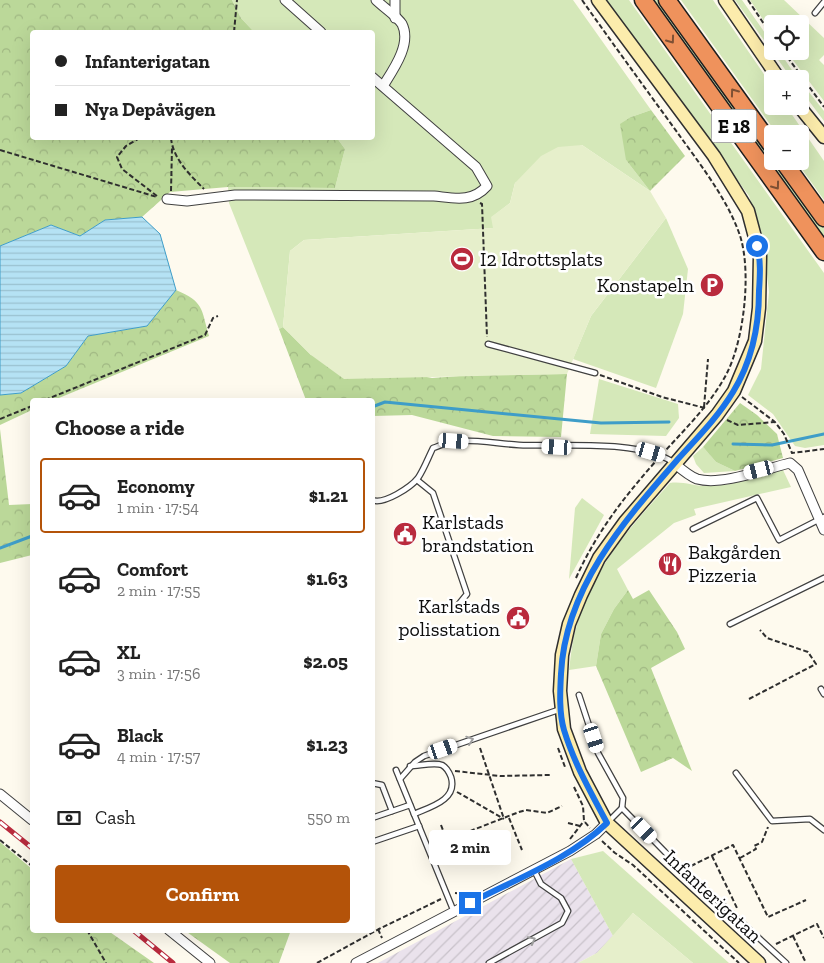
<!DOCTYPE html>
<meta charset="utf-8">
<style>
body{margin:0;font-family:"Zilla Slab",serif;background:#f2f2f2;color:#222;height:100vh;display:flex;flex-direction:column;font-size:19px;white-space:nowrap}
*{box-sizing:border-box;margin:0}
p{font-size:16px;color:#767676}
.icon{flex:none;width:28px;height:28px;fill:none;stroke:currentColor;stroke-width:2;stroke-linecap:round;stroke-linejoin:round}
.map{position:relative;flex:1;overflow:hidden}
.panel{position:absolute;left:30px;top:398px;width:345px;height:535px;display:flex;flex-direction:column;background:#fff;border-radius:5px;box-shadow:0 5px 20px #0002}
.panel>*{flex:none}
.banner{position:absolute;left:30px;top:30px;width:345px;height:110px;border-radius:5px;box-shadow:0 5px 20px #0002;display:grid;align-content:center;height:110px;padding:0 25px;background:#fff}
.buttons{position:absolute;left:764px;top:15px;display:grid;gap:10px}
.buttons a{display:grid;place-items:center;width:45px;height:45px;border-radius:5px;background:#fff;box-shadow:0 5px 20px #0002;font-size:25px}
.end{position:absolute;width:22px;height:22px;margin:-11px;border:6px solid #1a73e8;background:#fff;box-shadow:0 0 0 2px #fff}
.from{border-radius:50%}
.bubble{position:absolute;height:35px;border-radius:5px;background:#fff;box-shadow:0 5px 20px #0002;font-size:16px;font-weight:700;line-height:35px;text-align:center}
.car{position:absolute;width:15px;height:30px;margin:-15px -8px;border-radius:6px;box-shadow:0 0 4px 1px #0007;background:linear-gradient(#fff 24%,#345 0 40%,#fff 0 76%,#345 0 86%,#fff 0)}
.banner b{display:flex;align-items:center;gap:18px;height:48px;font-size:19px}
.banner b+b{border-top:1px solid #e0e0e0}
.banner i{width:12px;height:12px;background:#222}
ul{padding:0;list-style:none}
li{display:flex;align-items:center;gap:15px;height:75px;margin:0 10px 8px;padding:0 15px;border:2px solid transparent;border-radius:5px}
li div{flex:1}
li b{display:block;font-size:19px}
li em{font-style:normal;font-weight:700}
li.active{border-color:#b45309}
li>.icon{width:45px;height:45px;stroke-width:1.5}
h2{padding:0 25px;font-size:22px;line-height:60px}
.pay{display:flex;align-items:center;gap:12px;height:55px;padding:0 25px;font-size:19px}
.pay p{margin-inline-start:auto}
.action{display:flex;gap:10px;margin-top:auto;padding:10px 25px}
.action a{flex:1;height:58px;border-radius:5px;background:#b45309;color:#fff;font-size:20px;font-weight:700;line-height:58px;text-align:center}
.map>svg:first-child{display:block}
.industrial{fill:url(#industrial-furrows)}
.grass{fill:#d5e8b9}
.forest{fill:url(#forest-crowns)}
.pitch{fill:#e6efcb}
.water{fill:url(#water-rules);stroke:#3e9dc8}
.lines{fill:none;stroke-linecap:round;stroke-linejoin:round}
.stream{stroke:#3e9dc8;stroke-width:3}
.lane-casing{stroke:#404040;stroke-width:7}
.street-casing{stroke:#404040;stroke-width:11}
.secondary-casing{stroke:#2f2f2f;stroke-width:15}
.highway-casing{stroke:#1e1e1e;stroke-width:19}
.path{stroke:#2f2f2f;stroke-width:2;stroke-dasharray:5 2.5;stroke-linecap:butt}
.lane{stroke:#fff;stroke-width:4.5}
.street{stroke:#fff;stroke-width:9}
.secondary{stroke:#fcecac;stroke-width:12}
.highway{stroke:#ef925c;stroke-width:16}
.rail-casing{stroke:#b92a3d;stroke-width:5}
.rail{stroke:#fff;stroke-width:3;stroke-dasharray:9;stroke-linecap:butt}
.oneway{stroke:#7e5034}
.oneway2{stroke:#9e9e9e}
.route{stroke:#1a73e8;stroke-width:6}
.labels{text-anchor:middle;stroke-width:5;stroke-linejoin:round;paint-order:stroke}
.shield{fill:#fff;stroke:#565656;stroke-width:1}
.shield-label{font-size:19px;font-weight:bold;fill:#0d0d0d}
.poi-label{font-size:20px;fill:#0d0d0d;stroke:#fff;text-anchor:start}
.street-label{font-size:20px;fill:#0d0d0d;stroke:#fff}
</style>
<div class="map">
<svg width="824" height="963" viewBox="0 0 824 963">
<defs>
<pattern id="industrial-furrows" width="10" height="10" patternUnits="userSpaceOnUse" patternTransform="scale(1.25)"><rect width="10" height="10" fill="#eae2ec"/><path d="M-1 1l2-2M0 10L10 0M9 11l2-2" fill="none" stroke="#c8c1c9"/></pattern>
<pattern id="forest-crowns" width="20" height="18" patternUnits="userSpaceOnUse" patternTransform="scale(1.25)"><rect width="20" height="18" fill="#bbd899"/><path d="M2 6a3 3 0 1 1 6 0M12 15a3 3 0 1 1 6 0" fill="none" stroke="#a0b883"/></pattern>
<pattern id="water-rules" width="6" height="5" patternUnits="userSpaceOnUse" patternTransform="scale(1.25)"><rect width="6" height="5" fill="#b5e2f4"/><path d="M0 2.5h6" fill="none" stroke="#9ac1d0"/></pattern>
</defs>
<rect width="100%" height="100%" fill="#fefaee"/>
<polygon class="industrial" points="571,859 613,936 597,953 578,963 378,963"/>
<g class="grass">
<polygon points="232,0 573,0 651,110 631,117 626,160 650,191 582,145 515,183 510,203 492,217 494,228 304,240 290,251 283,327 279,329 229,203 228,187 335,188 345,149 337,138 372,138 372,32 254,32 241,18"/>
<polygon points="606,0 629,0 824,273 824,445 805,448 795,446 773,414 748,395 761,369 769,292 763,239 749,196"/>
<polygon points="651,0 659,0 772,158 772,161 775,161 824,228 824,239"/>
<polygon points="681,0 713,0 772,86 772,106 786,106 824,161 824,200 796,161 800,161 800,134 777,134"/>
<polygon points="735,0 742,0 772,43 772,51 779,51 798,79 792,79"/>
<polygon points="750,0 784,0 824,38 824,55 819,60 824,65 824,101 786,51 800,51 800,24 772,24 772,33"/>
<polygon points="800,81 824,111 824,121 800,89"/>
<polygon points="666,218 688,269 683,314 656,388 573,359 591,316"/>
<polygon points="599,379 678,404 679,418 666,436 590,434"/>
<polygon points="703,447 716,462 735,471 704,473 696,464 693,456"/>
<path d="M783,470L791,487L694,509L696,515L674,523L617,569L628,590L614,609L601,634L596,666L569,670C571,656 572,640 577,625C593,568 631,526 670,483C684,481 695,487 709,486C734,486 759,476 783,470Z"/>
<polygon points="582,498 604,515 569,579 575,508"/>
<polygon points="603,851 729,963 693,963 633,913 613,936 571,859"/>
</g>
<g class="forest">
<polygon points="0,0 232,0 241,18 254,32 32,32 32,138 337,138 345,149 335,188 228,187 170,192 142,217 105,220 80,236 51,225 0,246"/>
<polygon points="651,110 685,156 650,191 626,160 620,124 631,117"/>
<path d="M176,290C204,302 201,308 209,336L54,400H32V410L0,425V395L21,393L66,366L88,336L147,326Z"/>
<polygon points="283,327 311,355 432,378 473,375 567,374 561,437 493,436 412,415 373,416 372,400 306,400 279,329"/>
<polygon points="740,403 757,415 777,434 783,458 735,471 716,462 703,447"/>
<polygon points="0,429 9,505 32,504 32,555 0,563"/>
<polygon points="628,590 633,599 649,590 677,632 685,649 651,668 692,771 673,758 641,772 596,666 601,634 614,609"/>
<polygon points="0,842 32,869 32,930 107,930 154,963 0,963"/>
<polygon points="184,930 291,930 279,963 230,963"/>
</g>
<g class="pitch">
<polygon points="582,145 650,191 666,218 591,316 567,374 344,379 311,355 283,327 290,251 304,240 493,228 491,217 510,203 515,183 541,156 558,147"/>
<polygon points="633,913 693,963 578,963 597,953"/>
</g>
<polygon class="water" points="142,217 160,234 176,290 147,326 88,336 66,366 21,393 0,395 0,246 51,225 80,236 105,220"/>
<g class="lines">
<g class="stream">
<polyline points="372,407 385,402 601,423 669,422"/>
<polyline points="733,444 772,445 824,434"/>
<polyline points="0,548 32,536"/>
</g>
<g class="lane-casing">
<g id="lane">
<polyline points="815,13 824,2"/>
<polyline points="488,344 595,373"/>
<polyline points="417,480 433,493 467,594 458,605"/>
<path d="M372,500C384,505 411,487 418,478C424,469 428,458 433,448C439,446 447,442 454,441C473,439 500,444 519,445C563,447 637,439 673,462"/>
<polyline points="693,529 757,498 779,540 824,517"/>
<polyline points="730,624 824,578"/>
<polyline points="821,689 824,694"/>
<polyline points="579,695 598,753 623,798 622,808 609,821"/>
<path d="M410,766C419,766 434,762 442,765C446,767 449,772 451,777C458,800 430,807 414,814"/>
<polyline points="396,770 454,912"/>
<polyline points="736,773 772,821 810,819 824,830"/>
<polyline points="400,779 415,762 424,756 561,709"/>
<polyline points="372,783 382,785 392,811"/>
<polyline points="622,808 665,852 786,963"/>
<polyline points="372,818 410,805"/>
<polyline points="372,842 419,826"/>
<polyline points="489,963 562,923 568,911 561,898 541,884 534,870"/>
</g>
</g>
<g class="street-casing">
<g id="street">
<polyline points="285,0 321,32"/>
<path d="M376,0C383,7 397,16 402,24C412,44 393,70 383,86"/>
<polyline points="395,18 395,0"/>
<path d="M167,199L187,201L235,195L434,196C454,198 472,203 487,186L476,167L372,77"/>
<path d="M674,463C681,469 689,476 697,479C722,486 765,469 790,463L798,470L824,530"/>
<polyline points="0,794 32,820"/>
<polyline points="169,930 210,963"/>
<polyline points="356,963 570,851 596,834 607,823"/>
</g>
</g>
<g class="secondary-casing">
<g id="secondary">
<polyline points="598,0 714,156 748,211 760,256 759,308 755,341 734,391 717,415 625,522 599,558 581,595 569,624 562,655 560,691 564,729 580,772 607,823 759,963"/>
<polyline points="725,0 779,79"/>
<polyline points="799,106 824,137"/>
</g>
</g>
<g class="highway-casing">
<g id="highway">
<polyline points="643,0 824,252"/>
<polyline points="667,0 772,146"/>
<polyline points="783,161 824,218"/>
</g>
</g>
<g class="path">
<path d="M582,0C613,44 645,88 677,132C699,163 730,202 741,239C751,275 744,339 727,373C712,402 688,426 666,450"/>
<polyline points="748,0 772,36"/>
<polyline points="234,32 237,0"/>
<polyline points="783,51 824,107"/>
<polyline points="140,138 126,146 117,157 122,169 157,196"/>
<path d="M171,138C173,159 190,175 204,189"/>
<polyline points="0,150 157,197"/>
<polyline points="171,191 172,148"/>
<polyline points="480,203 482,204 487,337"/>
<polyline points="600,375 662,397 705,408"/>
<polyline points="742,397 775,422 784,434 792,453 824,449"/>
<polyline points="45,400 205,335 213,318 218,316"/>
<polyline points="704,407 708,359"/>
<polyline points="0,419 32,406"/>
<polyline points="727,420 738,425 775,422"/>
<path d="M576,578C596,533 624,497 656,461"/>
<polyline points="749,699 816,664 808,652 767,638 760,630"/>
<polyline points="480,748 504,819"/>
<polyline points="558,748 565,767"/>
<polyline points="455,771 500,776 550,775"/>
<polyline points="574,787 583,806 584,821 590,828"/>
<polyline points="457,792 504,819"/>
<polyline points="509,818 522,850"/>
<polyline points="568,823 580,826"/>
<polyline points="441,825 447,841"/>
<polyline points="570,839 584,821"/>
<polyline points="0,840 32,866"/>
<polyline points="602,841 615,853 633,865 739,963"/>
<polyline points="442,842 519,812 526,810 547,813 562,806"/>
<polyline points="712,856 737,908"/>
<polyline points="740,858 756,849 754,846 762,842 768,827"/>
<polyline points="691,866 733,845 768,917 806,900"/>
<polyline points="455,893 467,894"/>
<polyline points="378,929 382,938"/>
<polyline points="87,930 106,963"/>
<polyline points="793,936 806,963"/>
<polyline points="776,944 817,924 824,938"/>
<polyline points="317,963 379,929 441,899"/>
</g>
<use href="#lane" class="lane"/>
<use href="#street" class="street"/>
<use href="#secondary" class="secondary"/>
<use href="#highway" class="highway"/>
<g class="rail-casing">
<g id="rail">
<polyline points="0,822 32,848"/>
<polyline points="133,930 173,963"/>
</g>
</g>
<use href="#rail" class="rail"/>
</g>
<defs><path id="oneway-chevron" d="M-2-3.5L2.5 0L-2 3.5" fill="none" stroke-width="1.6" stroke-linecap="round" stroke-linejoin="round" transform="scale(1.25)"/></defs>
<g class="oneway">
<use href="#oneway-chevron" transform="translate(671 40) rotate(54)"/>
<use href="#oneway-chevron" transform="translate(734 92) rotate(-126)"/>
<use href="#oneway-chevron" transform="translate(776 186) rotate(54)"/>
</g>
<g class="oneway2">
<use href="#oneway-chevron" transform="translate(470 740) rotate(-19)"/>
<use href="#oneway-chevron" transform="translate(532 940) rotate(-28)"/>
</g>
<g class="lines">
<path class="route" d="M470,903C516,879 570,859 607,823C591,793 574,763 564,730C559,713 560,692 561,674C565,588 624,521 678,459C697,438 718,417 733,392C752,361 759,326 759,291C760,276 761,260 757,246"/>
</g>
<defs>
<g id="stadium-disc" transform="scale(1.25)"><circle r="9.5" fill="#b92a3d" stroke="#fff"/><path d="M0-5a6.5 5 0 1 0 0 10a6.5 5 0 1 0 0-10ZM-3.5-1.8h7v3.6h-7Z" fill="#fff"/></g>
<g id="parking-disc" transform="scale(1.25)"><circle r="9.5" fill="#b92a3d" stroke="#fff"/><path d="M-3.5-5.5H1a3.5 3.5 0 0 1 0 7H-1V5.5H-3.5ZM-1-3.4V-.6H.8a1.4 1.4 0 0 0 0-2.8Z" fill="#fff"/></g>
<g id="civic-disc" transform="scale(1.25)"><circle r="9.5" fill="#b92a3d" stroke="#fff"/><path d="M-.6-6.5H3V-4.5H.6V-3L4-1V1h2V6H-6V1h2V-1L-.6-3ZM-1.2 2.5V6h2.4V2.5Z" fill="#fff"/></g>
<g id="restaurant-disc" transform="scale(1.25)"><circle r="9.5" fill="#b92a3d" stroke="#fff"/><path d="M-5-6h1v4h1v-4h1v4h1v-4h1v5L-1.5 .5V6h-2V.5L-5-1ZM5-6V6H3V1.5H1.5Q1.5-4 5-6Z" fill="#fff"/></g>
</defs>
<g fill-rule="evenodd">
<use href="#stadium-disc" x="462" y="259"/>
<use href="#parking-disc" x="712" y="285"/>
<use href="#civic-disc" x="405" y="534"/>
<use href="#restaurant-disc" x="670" y="564"/>
<use href="#civic-disc" x="518" y="618"/>
</g>
<g class="labels">
<rect class="shield" x="711.5" y="109.5" width="45" height="33" rx="4"/>
<g class="shield-label">
<text x="734" y="133">E 18</text>
</g>
<g class="poi-label">
<text x="480" y="266">I2 Idrottsplats</text>
<text x="694" y="292" text-anchor="end">Konstapeln</text>
<text x="422" y="529">Karlstads<tspan x="422" dy="23">brandstation</tspan></text>
<text x="688" y="559">Bakgården<tspan x="688" dy="23">Pizzeria</tspan></text>
<text x="500" y="613" text-anchor="end">Karlstads<tspan x="500" dy="23">polisstation</tspan></text>
</g>
<g class="street-label">
<text transform="translate(713 896) rotate(43)" y="7">Infanterigatan</text>
</g>
</g>
</svg>
<div class="buttons">
<a><svg class="icon" aria-label="locate" viewBox="0 0 24 24"><circle cx="12" cy="12" r="6"/><path d="M12 2v4M12 18v4M2 12h4M18 12h4"/></svg></a>
<a>+</a>
<a>−</a>
</div>
<i class="end from" style="left:757px;top:246px"></i>
<i class="end" style="left:470px;top:903px"></i>
<div class="bubble" style="left:429px;top:830px;width:82px">2 min</div>
<i class="car" style="left:454px;top:441px;rotate:94deg"></i>
<i class="car" style="left:557px;top:447px;rotate:273deg"></i>
<i class="car" style="left:651px;top:452px;rotate:106deg"></i>
<i class="car" style="left:759px;top:470px;rotate:256deg"></i>
<i class="car" style="left:594px;top:738px;rotate:162deg"></i>
<i class="car" style="left:443px;top:749px;rotate:71deg"></i>
<i class="car" style="left:644px;top:830px;rotate:136deg"></i>
<div class="banner">
<b><i class="from"></i>Infanterigatan</b>
<b><i></i>Nya Depåvägen</b>
</div>
<section class="panel">
<h2>Choose a ride</h2>
<ul>
<li class="active"><svg class="icon" aria-label="car" viewBox="0 0 24 24"><path d="M5 17H2v-5l4-1 3-4h7l3 4 3 1v5h-3M9 17h6M6 11h13"/><circle cx="7" cy="17" r="2"/><circle cx="17" cy="17" r="2"/></svg><div><b>Economy</b><p>1 min · 17:54</p></div><em>$1.21</em></li>
<li><svg class="icon" aria-label="car" viewBox="0 0 24 24"><path d="M5 17H2v-5l4-1 3-4h7l3 4 3 1v5h-3M9 17h6M6 11h13"/><circle cx="7" cy="17" r="2"/><circle cx="17" cy="17" r="2"/></svg><div><b>Comfort</b><p>2 min · 17:55</p></div><em>$1.63</em></li>
<li><svg class="icon" aria-label="car" viewBox="0 0 24 24"><path d="M5 17H2v-5l4-1 3-4h7l3 4 3 1v5h-3M9 17h6M6 11h13"/><circle cx="7" cy="17" r="2"/><circle cx="17" cy="17" r="2"/></svg><div><b>XL</b><p>3 min · 17:56</p></div><em>$2.05</em></li>
<li><svg class="icon" aria-label="car" viewBox="0 0 24 24"><path d="M5 17H2v-5l4-1 3-4h7l3 4 3 1v5h-3M9 17h6M6 11h13"/><circle cx="7" cy="17" r="2"/><circle cx="17" cy="17" r="2"/></svg><div><b>Black</b><p>4 min · 17:57</p></div><em>$1.23</em></li>
</ul>
<div class="pay"><svg class="icon" aria-label="cash" viewBox="0 0 24 24"><path d="M3 7h18v10H3z"/><circle cx="12" cy="12" r="2"/></svg>Cash<p>550 m</p></div>
<div class="action"><a>Confirm</a></div>
</section>
</div>
